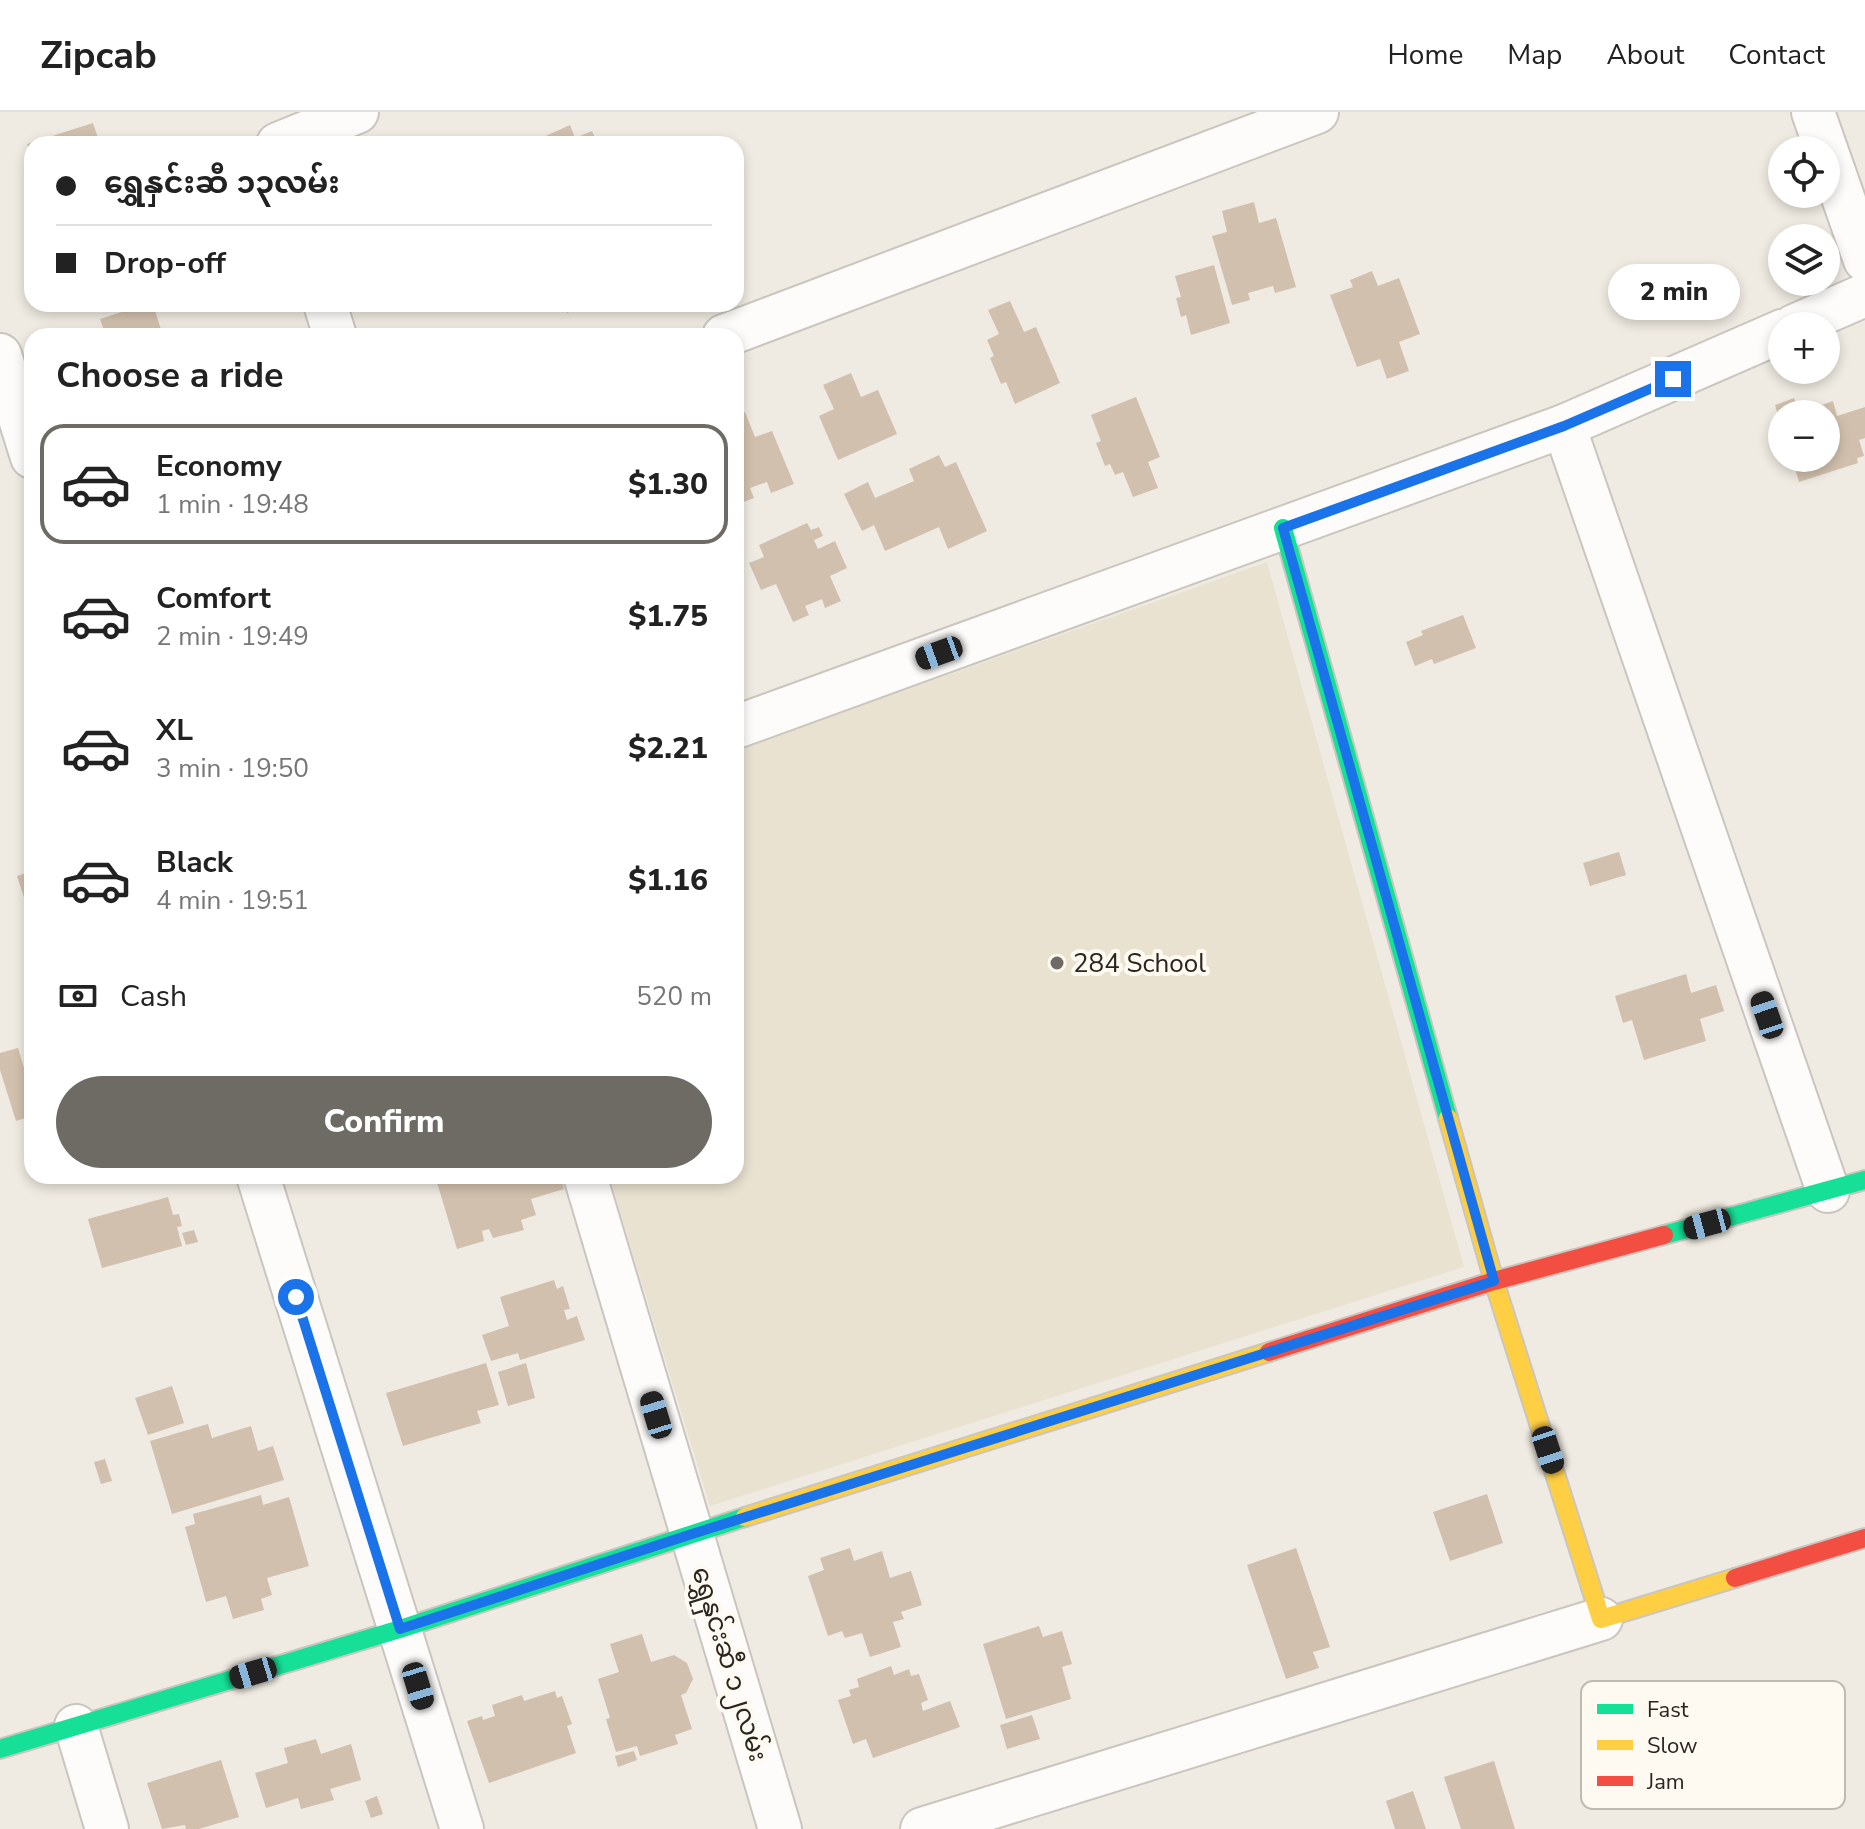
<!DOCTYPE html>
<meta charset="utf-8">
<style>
body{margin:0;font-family:"Nunito Sans","Noto Sans Myanmar",sans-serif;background:#f6f6f6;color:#222;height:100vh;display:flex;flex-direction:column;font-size:30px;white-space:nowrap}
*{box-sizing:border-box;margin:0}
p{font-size:26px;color:#767676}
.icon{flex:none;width:44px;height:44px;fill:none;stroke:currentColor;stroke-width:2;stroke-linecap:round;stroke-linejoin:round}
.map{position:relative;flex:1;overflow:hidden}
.drawer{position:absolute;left:24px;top:216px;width:720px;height:856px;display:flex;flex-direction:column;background:#fff;border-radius:24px;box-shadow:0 4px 12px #0003}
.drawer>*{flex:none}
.top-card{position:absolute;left:24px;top:24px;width:720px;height:176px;border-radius:24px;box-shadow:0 4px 12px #0003;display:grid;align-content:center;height:176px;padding:0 32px;background:#fff}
.tools{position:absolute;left:1768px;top:24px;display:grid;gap:16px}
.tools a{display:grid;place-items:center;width:72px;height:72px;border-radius:50%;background:#fff;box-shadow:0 4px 12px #0003;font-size:40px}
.end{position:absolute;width:36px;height:36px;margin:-18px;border:10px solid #1a73e8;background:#fff;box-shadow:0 0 0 4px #fff}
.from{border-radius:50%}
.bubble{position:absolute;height:56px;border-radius:28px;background:#fff;box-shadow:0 4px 12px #0003;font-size:26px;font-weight:800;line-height:56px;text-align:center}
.car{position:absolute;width:24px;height:48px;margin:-24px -12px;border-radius:10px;box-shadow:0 0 6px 2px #0007;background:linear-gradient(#222 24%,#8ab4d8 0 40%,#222 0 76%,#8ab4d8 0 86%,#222 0)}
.top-card b{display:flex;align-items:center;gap:28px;height:76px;font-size:30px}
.top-card b+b{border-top:2px solid #e0e0e0}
.top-card i{width:20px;height:20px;background:#222}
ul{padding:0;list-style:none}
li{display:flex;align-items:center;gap:24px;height:120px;margin:0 16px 12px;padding:0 16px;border:4px solid transparent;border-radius:24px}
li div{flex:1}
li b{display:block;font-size:30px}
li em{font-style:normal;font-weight:800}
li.selected{border-color:#6e6b65}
li>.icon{width:72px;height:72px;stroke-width:1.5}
h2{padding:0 32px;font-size:36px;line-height:96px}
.pay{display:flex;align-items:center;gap:20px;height:88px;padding:0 32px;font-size:30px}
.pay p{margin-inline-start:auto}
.primary-button{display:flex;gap:16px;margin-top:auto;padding:16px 32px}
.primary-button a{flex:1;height:92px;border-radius:48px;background:#6e6b65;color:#fff;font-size:32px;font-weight:800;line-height:92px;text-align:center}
header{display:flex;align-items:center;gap:48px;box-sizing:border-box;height:112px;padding:0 40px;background:#fff;border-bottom:2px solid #e0e0e0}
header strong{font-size:38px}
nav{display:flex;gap:44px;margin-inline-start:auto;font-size:28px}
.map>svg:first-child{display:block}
.built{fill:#e9e2d1}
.building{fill:#d1c0ad}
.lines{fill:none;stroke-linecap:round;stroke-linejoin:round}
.street-casing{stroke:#cac6bf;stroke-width:46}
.fast-casing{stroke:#cac6bf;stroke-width:22}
.slow-casing{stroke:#cac6bf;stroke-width:22}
.jam-casing{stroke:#cac6bf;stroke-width:22}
.street{stroke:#fdfcfb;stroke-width:42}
.fast{stroke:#16e098;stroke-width:18}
.slow{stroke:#ffcf43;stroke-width:18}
.jam{stroke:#f24e42;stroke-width:18}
.route{stroke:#1a73e8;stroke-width:10}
.poi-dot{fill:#6e6b65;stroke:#fefaf1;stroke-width:3}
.labels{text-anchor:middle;stroke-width:8;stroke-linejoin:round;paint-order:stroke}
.poi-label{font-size:26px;fill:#292621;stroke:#fefaf1;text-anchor:start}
.street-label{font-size:26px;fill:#292621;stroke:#fefaf1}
.key{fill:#fefaf1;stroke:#bebab3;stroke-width:2}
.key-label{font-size:22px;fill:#292621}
</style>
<header>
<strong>Zipcab</strong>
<nav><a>Home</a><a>Map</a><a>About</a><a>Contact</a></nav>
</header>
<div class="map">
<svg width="1865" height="1717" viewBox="0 0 1865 1717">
<rect width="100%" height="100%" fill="#efebe2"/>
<polygon class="built" points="1267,450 1464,1155 710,1394 609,1064 736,1064 736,638"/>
<g class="building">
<polygon points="93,11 100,32 32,32 31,44 27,32"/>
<polygon points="570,13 575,26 592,19 598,32 541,32 539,27"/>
<polygon points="1254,90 1259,111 1276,106 1296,175 1275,181 1273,174 1248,181 1250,188 1232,193 1212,124 1227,120 1222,99"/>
<polygon points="1214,153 1230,211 1191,223 1186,203 1181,205 1176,186 1181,185 1175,164"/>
<polygon points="1372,159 1378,174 1399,166 1420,222 1399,230 1409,259 1387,267 1380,247 1357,255 1330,183 1353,175 1350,168"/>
<polygon points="1010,189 1024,220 1036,215 1060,271 1015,292 1006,270 1001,272 990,246 994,244 987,228 999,222 988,198"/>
<polygon points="146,192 153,192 163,224 106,224 100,207"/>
<polygon points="564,192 589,192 567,201"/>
<polygon points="851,261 861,285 878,278 897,322 838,348 819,304 834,297 823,273"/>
<polygon points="1136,285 1160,345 1148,350 1158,376 1133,385 1123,360 1115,363 1110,352 1105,354 1096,331 1101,329 1091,303"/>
<polygon points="1794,286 1799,301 1833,289 1837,304 1865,295 1865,326 1859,328 1864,344 1857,346 1858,351 1799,370 1792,346 1826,346 1826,302 1782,302 1781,313 1775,293"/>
<polygon points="745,300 755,325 772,319 794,372 771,381 767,370 750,376 754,386 736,393 736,304"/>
<polygon points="939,343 945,355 956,350 987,419 948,437 939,415 885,439 874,413 862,419 844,382 868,370 875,386 914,369 909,357"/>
<polygon points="807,411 811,418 819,415 823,424 814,428 818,437 835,429 847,456 830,464 841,489 825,496 822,487 805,494 809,503 793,510 776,472 761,478 749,451 764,445 759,433"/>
<polygon points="1463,503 1476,536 1434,552 1432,547 1415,554 1406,530 1423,523 1421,519"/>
<polygon points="1619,740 1626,763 1590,774 1583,751"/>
<polygon points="32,759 32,807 31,807 17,764"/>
<polygon points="1686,862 1691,881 1716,873 1724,899 1700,907 1706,929 1644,948 1632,908 1623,911 1615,884"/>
<polygon points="18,936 32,982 32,1004 16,1009 0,958 0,941"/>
<polygon points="446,1064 560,1064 564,1077 531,1087 536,1103 521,1108 524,1118 493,1126 489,1117 482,1119 484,1129 457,1137 436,1067"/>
<polygon points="168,1085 173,1103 179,1102 182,1114 177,1115 182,1134 102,1156 88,1107"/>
<polygon points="194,1118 198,1130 186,1133 182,1121"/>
<polygon points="554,1168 557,1177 563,1174 570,1197 564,1198 567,1208 577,1204 585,1228 520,1248 518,1241 491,1249 482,1223 509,1214 500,1185"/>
<polygon points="486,1251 499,1293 477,1299 481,1311 403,1334 386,1281"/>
<polygon points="526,1251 535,1286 508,1294 498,1260"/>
<polygon points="172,1274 184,1311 148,1323 135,1286"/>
<polygon points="208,1312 212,1326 251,1314 258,1339 273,1334 284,1368 172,1402 150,1329"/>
<polygon points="105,1347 112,1369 101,1372 94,1350"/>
<polygon points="1487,1382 1503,1431 1450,1449 1433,1400"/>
<polygon points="261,1383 263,1393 289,1385 309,1454 267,1466 272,1483 261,1487 264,1498 233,1507 226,1484 206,1490 185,1415 195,1412 193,1402"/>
<polygon points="850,1436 854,1449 882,1439 890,1466 911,1459 922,1493 901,1500 904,1507 893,1510 901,1535 870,1545 862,1521 845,1526 842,1519 828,1524 808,1464 824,1458 820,1446"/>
<polygon points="1296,1436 1330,1535 1313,1540 1319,1556 1286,1567 1247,1453"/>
<polygon points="1039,1514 1043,1525 1062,1519 1072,1552 1062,1555 1071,1587 1006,1607 983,1532"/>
<polygon points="642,1522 651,1550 674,1543 687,1551 693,1567 686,1581 681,1583 692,1617 675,1623 678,1632 640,1644 637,1634 616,1640 606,1607 610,1606 598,1567 619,1560 610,1532"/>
<polygon points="891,1554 894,1563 909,1557 911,1564 919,1562 928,1588 921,1591 923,1599 950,1589 960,1615 873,1646 866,1627 853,1632 838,1588 851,1584 849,1578 859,1575 857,1567"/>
<polygon points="555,1579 557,1586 562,1584 572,1612 567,1614 576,1641 489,1671 467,1609 482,1604 483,1608 495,1604 492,1593 522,1583 524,1589"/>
<polygon points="1032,1603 1040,1627 1007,1637 1000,1613"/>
<polygon points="316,1627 321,1642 351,1632 361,1668 330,1677 334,1688 301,1697 298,1686 266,1696 255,1661 288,1651 284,1636"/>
<polygon points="634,1639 637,1648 618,1655 615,1644"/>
<polygon points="221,1648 239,1705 199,1717 186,1717 185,1713 162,1717 147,1671"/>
<polygon points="1494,1649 1515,1717 1461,1717 1444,1665"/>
<polygon points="1413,1679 1426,1717 1395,1717 1386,1689"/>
<polygon points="377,1684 383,1702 371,1706 365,1689"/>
</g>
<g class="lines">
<g class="street-casing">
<g id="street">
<polyline points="1813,0 1865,148"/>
<polyline points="278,32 357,0"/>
<polyline points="325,192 335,224"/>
<polyline points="1794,214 1865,183"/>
<polyline points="724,224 1317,0"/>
<polyline points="0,243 32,345"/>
<polyline points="1564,314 1828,1079"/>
<polyline points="736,615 1564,314 1782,219"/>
<polyline points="258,1064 462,1717"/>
<polyline points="585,1064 780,1717"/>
<polyline points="76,1614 107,1717"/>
<polyline points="922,1717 1601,1507"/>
</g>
</g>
<g class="fast-casing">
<g id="fast">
<polyline points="1283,416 1448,1006"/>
<polyline points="1664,1123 1865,1068"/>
<polyline points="0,1637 400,1517 745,1405"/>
</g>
</g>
<g class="slow-casing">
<g id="slow">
<polyline points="1448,1006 1494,1169 1601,1507 1735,1466"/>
<polyline points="745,1405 1269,1240"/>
</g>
</g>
<g class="jam-casing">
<g id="jam">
<polyline points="1269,1240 1494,1169 1664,1123"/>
<polyline points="1735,1466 1865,1426"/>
</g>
</g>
<use href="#street" class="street"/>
<use href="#fast" class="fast"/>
<use href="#slow" class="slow"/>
<use href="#jam" class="jam"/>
</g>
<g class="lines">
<polyline class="route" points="296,1185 400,1517 692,1422 1494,1169 1283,416 1564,314 1673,267"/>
</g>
<circle class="poi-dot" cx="1057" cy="851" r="8"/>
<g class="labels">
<g class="poi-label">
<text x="1073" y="860">284 School</text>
</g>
<g class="street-label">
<text transform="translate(730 1552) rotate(73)" y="9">ရွှေနှင်းဆီ ၁၂လမ်း</text>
</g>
</g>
<rect x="1581" y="1569" width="264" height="128" rx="12" class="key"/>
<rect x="1597" y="1592" width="36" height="10" fill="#16e098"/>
<rect x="1597" y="1628" width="36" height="10" fill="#ffcf43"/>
<rect x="1597" y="1664" width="36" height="10" fill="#f24e42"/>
<g class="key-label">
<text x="1647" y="1605">Fast</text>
<text x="1647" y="1641">Slow</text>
<text x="1647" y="1677">Jam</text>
</g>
</svg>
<div class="tools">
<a><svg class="icon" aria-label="locate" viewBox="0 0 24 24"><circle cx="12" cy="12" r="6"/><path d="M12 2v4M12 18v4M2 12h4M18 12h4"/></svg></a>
<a><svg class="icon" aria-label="layers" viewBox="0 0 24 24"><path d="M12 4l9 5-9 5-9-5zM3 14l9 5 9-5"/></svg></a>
<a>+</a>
<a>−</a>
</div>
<i class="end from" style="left:296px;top:1185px"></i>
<i class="end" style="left:1673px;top:267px"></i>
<div class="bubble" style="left:1608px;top:152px;width:132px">2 min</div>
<i class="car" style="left:939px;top:541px;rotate:250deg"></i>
<i class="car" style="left:1767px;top:903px;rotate:341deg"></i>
<i class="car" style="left:1707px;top:1112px;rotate:255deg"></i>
<i class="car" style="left:656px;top:1303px;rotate:343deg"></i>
<i class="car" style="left:1548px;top:1338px;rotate:162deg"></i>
<i class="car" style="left:253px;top:1561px;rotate:253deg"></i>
<i class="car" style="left:418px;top:1574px;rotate:163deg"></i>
<div class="top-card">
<b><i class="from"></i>ရွှေနှင်းဆီ ၁၃လမ်း</b>
<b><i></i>Drop-off</b>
</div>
<section class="drawer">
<h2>Choose a ride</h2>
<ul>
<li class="selected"><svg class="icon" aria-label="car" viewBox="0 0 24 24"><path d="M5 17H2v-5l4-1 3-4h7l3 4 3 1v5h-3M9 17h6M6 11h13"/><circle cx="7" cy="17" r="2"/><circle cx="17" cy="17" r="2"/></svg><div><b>Economy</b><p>1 min · 19:48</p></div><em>$1.30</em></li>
<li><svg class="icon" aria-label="car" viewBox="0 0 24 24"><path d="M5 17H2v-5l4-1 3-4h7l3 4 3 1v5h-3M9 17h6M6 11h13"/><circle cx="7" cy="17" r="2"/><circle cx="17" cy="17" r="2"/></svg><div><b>Comfort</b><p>2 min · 19:49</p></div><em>$1.75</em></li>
<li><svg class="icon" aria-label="car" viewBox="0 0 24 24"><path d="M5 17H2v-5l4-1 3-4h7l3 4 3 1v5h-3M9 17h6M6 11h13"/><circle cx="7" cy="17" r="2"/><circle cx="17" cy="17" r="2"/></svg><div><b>XL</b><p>3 min · 19:50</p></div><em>$2.21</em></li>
<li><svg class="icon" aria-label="car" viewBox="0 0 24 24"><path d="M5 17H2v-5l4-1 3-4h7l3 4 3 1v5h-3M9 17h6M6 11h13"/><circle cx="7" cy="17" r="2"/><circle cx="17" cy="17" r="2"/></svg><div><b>Black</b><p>4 min · 19:51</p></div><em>$1.16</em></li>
</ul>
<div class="pay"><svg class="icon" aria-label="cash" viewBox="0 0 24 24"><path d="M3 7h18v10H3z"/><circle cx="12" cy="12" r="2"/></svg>Cash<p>520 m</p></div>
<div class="primary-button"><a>Confirm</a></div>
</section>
</div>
